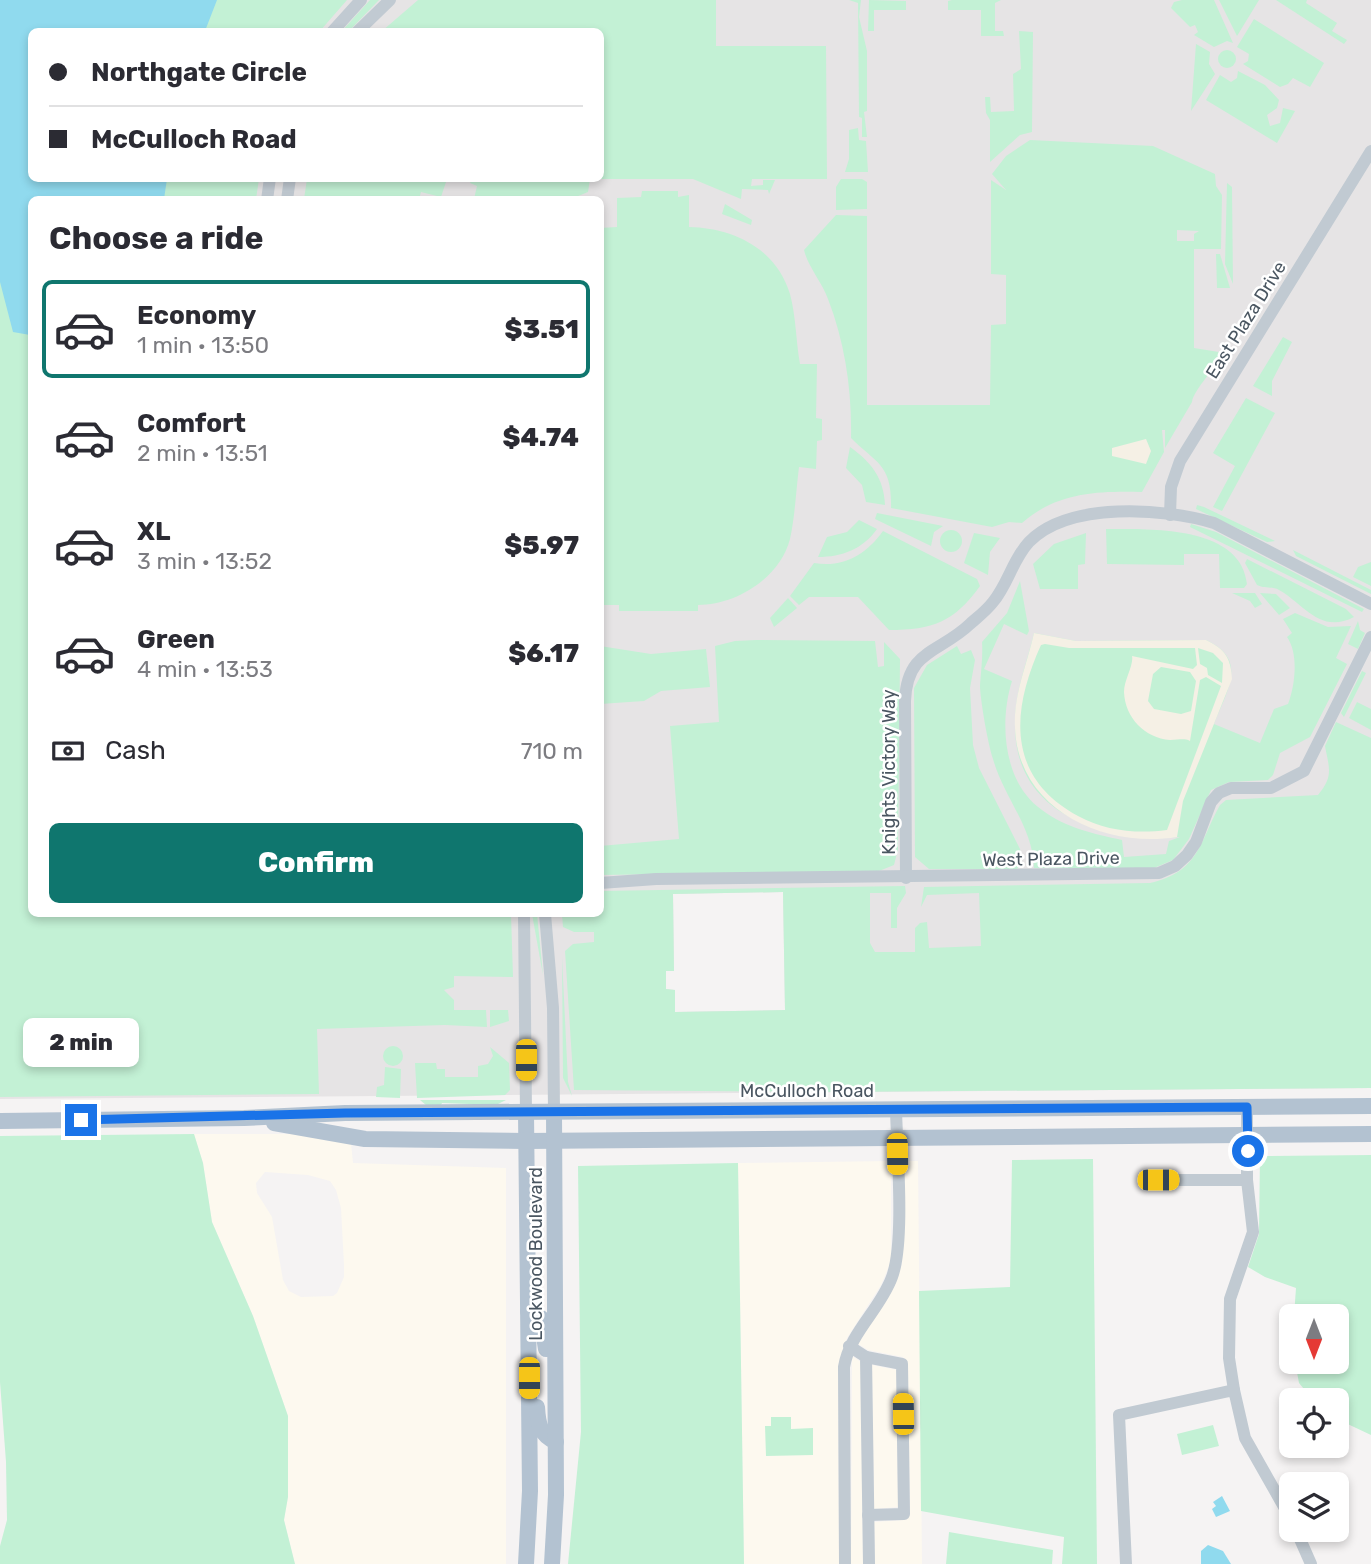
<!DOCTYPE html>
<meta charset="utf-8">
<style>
body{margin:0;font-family:Rubik,sans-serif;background:#f7f7f7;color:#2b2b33;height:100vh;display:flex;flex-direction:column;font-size:26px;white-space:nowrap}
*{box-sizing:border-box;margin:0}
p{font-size:23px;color:#7c7c81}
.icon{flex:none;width:38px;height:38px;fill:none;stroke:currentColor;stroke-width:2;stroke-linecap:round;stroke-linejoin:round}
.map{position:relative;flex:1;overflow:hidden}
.drawer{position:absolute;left:28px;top:196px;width:576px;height:721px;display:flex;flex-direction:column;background:#fff;border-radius:10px;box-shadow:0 4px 10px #0003}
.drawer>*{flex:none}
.hud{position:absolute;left:28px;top:28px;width:576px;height:154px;border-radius:10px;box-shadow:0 4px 10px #0003;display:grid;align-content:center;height:154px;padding:0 21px;background:#fff}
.needle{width:46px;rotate:180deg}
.controls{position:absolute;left:1279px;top:1304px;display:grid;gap:14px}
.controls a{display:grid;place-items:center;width:70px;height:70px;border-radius:10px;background:#fff;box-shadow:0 4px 10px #0003;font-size:35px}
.end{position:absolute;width:32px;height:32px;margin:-16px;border:9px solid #1a73e8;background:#fff;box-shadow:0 0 0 4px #fff}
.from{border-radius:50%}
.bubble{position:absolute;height:49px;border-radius:10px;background:#fff;box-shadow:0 4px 10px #0003;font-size:23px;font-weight:800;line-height:49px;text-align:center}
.car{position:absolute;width:21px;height:42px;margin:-21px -10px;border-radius:9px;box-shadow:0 0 5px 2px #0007;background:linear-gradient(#f5c518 24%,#345 0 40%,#f5c518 0 76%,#345 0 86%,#f5c518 0)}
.hud b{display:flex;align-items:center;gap:24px;height:66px;font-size:26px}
.hud b+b{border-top:2px solid #e1e1e2}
.hud i{width:18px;height:18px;background:#2b2b33}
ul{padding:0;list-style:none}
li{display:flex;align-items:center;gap:21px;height:98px;margin:0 14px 10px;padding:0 7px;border:4px solid transparent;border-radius:10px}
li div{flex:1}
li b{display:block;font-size:26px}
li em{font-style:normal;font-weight:800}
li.active{border-color:#0f766e}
li>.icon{width:63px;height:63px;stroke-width:1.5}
h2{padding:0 21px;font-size:32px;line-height:84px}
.pay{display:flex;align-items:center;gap:18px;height:77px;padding:0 21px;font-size:26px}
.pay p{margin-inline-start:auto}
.button{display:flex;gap:14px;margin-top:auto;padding:14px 21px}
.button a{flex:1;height:80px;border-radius:10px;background:#0f766e;color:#fff;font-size:28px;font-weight:800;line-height:80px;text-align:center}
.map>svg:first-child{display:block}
.commercial{fill:#fdf9ef;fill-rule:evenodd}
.education{fill:#e6e4e5;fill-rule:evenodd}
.green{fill:#c3f1d5;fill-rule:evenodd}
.sand{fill:#f5f0e5;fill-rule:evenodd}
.water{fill:#90daee}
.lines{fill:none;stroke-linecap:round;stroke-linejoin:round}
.minor{stroke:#c1cad2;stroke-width:12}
.major{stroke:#b3c2d1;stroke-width:16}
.route{stroke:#1a73e8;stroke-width:9}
.labels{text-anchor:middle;stroke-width:5;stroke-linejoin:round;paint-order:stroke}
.street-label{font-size:18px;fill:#4a5661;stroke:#fff}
</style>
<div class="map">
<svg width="1371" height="1564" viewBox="0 0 1371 1564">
<rect width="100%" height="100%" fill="#f5f3f3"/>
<g class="commercial">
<path d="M194,1134H296L351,1143L353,1163L506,1168V1564H295L284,1520L288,1497V1416L253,1316L212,1222L203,1163ZM265,1172L308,1175L330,1181L336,1190L341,1208L344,1265V1277L337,1293L333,1296L301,1297L289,1291L283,1280L272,1217L257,1193L256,1183Z"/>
<polygon points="891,1161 891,1261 881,1285 847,1338 838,1366 839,1564 744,1564 738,1163"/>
<polygon points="903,1161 918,1161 922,1564 875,1564 874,1522 904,1520 910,1513 908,1364 903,1357 868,1350 858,1344 896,1282 902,1264"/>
<polygon points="852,1356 861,1362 863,1564 851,1564"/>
<polygon points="872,1365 897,1370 898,1507 874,1509"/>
</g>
<path class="education" d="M0,0H1371V1088L0,1099ZM32,32H600V178H32ZM32,200H600V914H32ZM783,892L785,1010L675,1012V990L666,989V971H674L673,894Z"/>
<g class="green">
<polygon points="0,0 347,0 320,31 32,32 32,178 259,179 256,199 32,200 32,914 511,914 513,977 454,976 454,987 444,990 454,1000 454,1010 486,1010 487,1027 445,1025 317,1029 319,1094 0,1097"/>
<polygon points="370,0 379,0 349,31 341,32"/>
<polygon points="418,0 716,0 716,46 826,46 827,179 752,179 751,186 763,185 763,180 775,180 769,194 768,190 742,189 741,199 693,179 590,179 588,192 571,199 474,199 477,186 470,183 472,179 600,178 600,32 382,31"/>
<polygon points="849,0 861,0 859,17 867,51 867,111 864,112 867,137 862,137 862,118 859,117 858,3"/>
<polygon points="869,0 906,1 906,10 874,10 874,31 868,31"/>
<polygon points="1001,0 995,3 995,31 1003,31 1004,36 981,36 981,10 948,10 948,1 952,0"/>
<polygon points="1182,0 1214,0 1233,43 1227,41 1214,47 1194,35 1198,32 1195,25 1190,27 1171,8 1174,2"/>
<polygon points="1219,0 1259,0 1237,36"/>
<polygon points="1276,0 1307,0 1306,3 1337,23 1332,31 1347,40 1344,44"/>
<polygon points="1254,19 1324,63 1310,87 1293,78 1288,84 1280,87 1243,64 1248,61 1249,54 1237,47"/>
<polygon points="1019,31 1033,32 1032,132 1020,135 990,162 990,120 986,113 985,97 990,97 991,112 1014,111 1013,74 1021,69"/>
<polygon points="1196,44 1210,52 1209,64 1215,74 1191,111"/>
<circle cx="1227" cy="59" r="9"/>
<polygon points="1238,71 1265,85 1279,100 1277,108 1267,115 1270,126 1280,123 1283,108 1295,111 1277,143 1206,100 1220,75 1231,82 1237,78"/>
<polygon points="858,128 859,140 866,141 868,172 845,172 849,159 849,130"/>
<path d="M1030,140L1153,146L1215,174L1216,186L1222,195L1221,249H1194V348L1225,353C1217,365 1193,391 1192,402L1165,448V430H1162L1164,452L1142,492C1098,491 1057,492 1022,523L1009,522L992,527L891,508C892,464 877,464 851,438C852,390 845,343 828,299C822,282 808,267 804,250L836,215L867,216V405H990L991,325L1006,324V275L991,274V180L1006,190L992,174L1006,156ZM1177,230L1198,231H1199L1194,234V241H1177Z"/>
<polygon points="307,179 307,178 447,179 441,197 421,192 419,199 304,199"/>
<polygon points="841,179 862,179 867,182 867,209 836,210 836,187"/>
<polygon points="1227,183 1232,187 1233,284 1225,264"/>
<path d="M642,191H678V197L689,195V227C733,228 776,248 790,294C796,316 796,342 800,364H817L816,418L822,419V440L817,441L816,469L799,467C796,491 795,516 790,539C780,578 736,605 698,605V611H619V605H600V228L617,227V198L641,197Z"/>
<polygon points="725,204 752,220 751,225 722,214"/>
<polygon points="1216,254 1220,254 1230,288 1217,288"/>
<polygon points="1283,337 1292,342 1272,381 1272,396 1253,386"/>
<polygon points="1246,398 1275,413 1222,511 1213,507 1235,466 1213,453"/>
<path d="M850,447C871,462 884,478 885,505L866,502L862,485L846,468Z"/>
<polygon points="1197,505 1204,507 1275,541 1267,542 1196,509"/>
<polygon points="877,513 943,526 934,532 931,546 875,519"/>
<path d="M859,520L877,529C863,549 842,557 818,557L827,537L847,532Z"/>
<polygon points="1191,524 1216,532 1364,609 1362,612 1190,527"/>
<path d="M1106,529C1149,529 1241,525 1247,584L1244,588H1220L1219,554H1184V565L1107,564Z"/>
<circle cx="951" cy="541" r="11"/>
<path d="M883,531L977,579L980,586C954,622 933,630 889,630L858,597H809L799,605L790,596L814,563C843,568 866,555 883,531Z"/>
<polygon points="974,533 1000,538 990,552 988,575 964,563"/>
<polygon points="1086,533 1085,564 1078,565 1078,589 1040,589 1033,564 1054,544"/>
<polygon points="1293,550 1371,590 1371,594 1296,556"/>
<path d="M1247,559L1346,609L1354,617C1320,635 1303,603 1279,590C1272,586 1265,589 1257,585L1245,563Z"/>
<polygon points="1371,562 1371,586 1353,577 1358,567"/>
<path d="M1020,581L1029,631L1027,635L1004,624L984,669L1012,681C999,722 1003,783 1042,810C1066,828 1094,834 1122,840L1124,857L1166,854L1169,841L1180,837C1103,840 1013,816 1015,722C1015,691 1027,663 1034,633L1076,641L1206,640C1249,660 1227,690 1214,724L1260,743L1274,709L1288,704C1295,686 1299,654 1287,637L1292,633L1283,619L1295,613L1328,627L1351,626L1336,658L1347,664L1310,737L1280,753L1273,775L1268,780L1229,782L1211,790L1189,839L1173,860L1154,868H1034C1033,827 1004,798 993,759C988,744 980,699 980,685C981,670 983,657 982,642L1007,613Z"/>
<polygon points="1232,593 1255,593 1262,604 1255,608 1250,601"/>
<polygon points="1260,593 1276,594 1290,608 1279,615"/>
<polygon points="788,598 797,608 774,627 770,618"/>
<polygon points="1358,621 1360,630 1365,633 1358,649 1348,644"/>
<polygon points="756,640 875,641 878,667 884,666 884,642 900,659 898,849 894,865 879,871 600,875 600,846 679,839 670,726 719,722 715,646 735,641"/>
<polygon points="600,646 651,654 706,649 710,687 661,691 644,701 600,704"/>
<polygon points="957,646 961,654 971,650 975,660 970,688 973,745 979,768 1020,849 1022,863 1017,869 929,869 915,857 914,688 927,665"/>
<polygon points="1362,671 1366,673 1344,717 1341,713"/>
<polygon points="1357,702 1371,709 1371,730 1349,718"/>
<path d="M1336,722L1371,738V1088L832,1092L574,1090L565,951L573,944L594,942V932H574L563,927L562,914H600V891L905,886L906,893L897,908V928H891V893H870V943L875,952H915V928L920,923L927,922L929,948L981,946L979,893L927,895L921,907L924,887L1150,883C1199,872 1199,843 1220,805L1226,800L1318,795C1334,776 1329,768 1325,746ZM783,892L785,1010L675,1012V990L666,989V971H674L673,894Z"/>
<polygon points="532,914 537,914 543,975"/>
<polygon points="562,957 568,1082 572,1096 563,1078"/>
<polygon points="490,1010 508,1010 509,1021 490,1027"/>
<circle cx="393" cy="1056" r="10"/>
<polygon points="490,1047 509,1063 510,1090 505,1095 417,1098 415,1063 436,1063 437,1069 445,1069 445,1077 478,1077 478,1066 488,1064 493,1056"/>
<polygon points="385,1067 401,1069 400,1098 376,1097 377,1087 384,1085"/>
<polygon points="420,1100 506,1100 496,1105 442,1103 441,1105 426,1105"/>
<polygon points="194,1134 203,1163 212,1222 253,1316 288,1416 288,1497 284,1520 295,1564 0,1564 0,1546 7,1520 6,1462 0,1382 0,1136"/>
<polygon points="1371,1155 1371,1435 1337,1419 1337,1400 1313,1400 1299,1383 1295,1362 1337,1362 1337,1316 1294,1316 1296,1288 1265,1277 1248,1267 1259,1234 1260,1156"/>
<polygon points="1093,1159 1097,1564 1062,1564 1064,1537 921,1511 919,1291 1010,1287 1012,1160"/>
<polygon points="738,1163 744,1564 568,1564 581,1432 578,1166"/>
<polygon points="771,1417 791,1417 791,1429 813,1428 813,1455 766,1456 765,1426 771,1426"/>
<polygon points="1213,1425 1219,1446 1182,1455 1177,1434"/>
<polygon points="949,1532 1053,1550 1052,1564 946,1564"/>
</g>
<g class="sand">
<polygon points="1146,439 1151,451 1146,464 1112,456 1112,448"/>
<path d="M1034,633L1076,641L1206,640C1225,649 1231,658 1232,679L1183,801L1177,837C1103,849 1018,809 1015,728C1013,695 1027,665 1034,633ZM1045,644L1069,648H1195L1197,665L1193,669L1132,656C1134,665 1124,680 1124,692C1125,718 1145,738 1170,740C1179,740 1184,738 1190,741L1200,680L1206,677L1221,686L1167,830C1137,834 1105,831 1078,816C1006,777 1011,711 1041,645ZM1198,648L1213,653L1223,663L1222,683L1208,675L1207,668L1200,664ZM1161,667L1190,672L1196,681L1191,711L1181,714L1154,709L1148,701L1153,674Z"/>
</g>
<g class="water">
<polygon points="0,0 217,0 205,31 32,32 32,178 167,179 164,199 32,200 30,335 13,332 0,282"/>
<polygon points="1222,1496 1230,1511 1216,1517 1212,1509 1216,1506 1213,1502"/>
<polygon points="1208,1545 1223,1551 1231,1564 1201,1564 1201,1551"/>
</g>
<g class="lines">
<g class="minor">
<polyline points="332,32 361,0"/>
<polyline points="357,32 390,0"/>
<polyline points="267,200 270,178"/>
<polyline points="287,200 290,178"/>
<polyline points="1170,515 1171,487 1180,461 1371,151"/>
<path d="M906,878L905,701C907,649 940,653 970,624C978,617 987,610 993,602C1008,584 1013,559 1029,542C1069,501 1164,508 1214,523L1371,604"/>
<polyline points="600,883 656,879 1159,873 1175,866 1187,855 1196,842 1211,802 1219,793 1231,788 1271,788 1304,771 1371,637"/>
<polyline points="524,914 526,1113"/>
<polyline points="545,914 553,1008 554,1112"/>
<polyline points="1158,1180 1247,1180"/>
<polyline points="849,1346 866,1357 869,1564"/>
<polyline points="866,1357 902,1364 904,1514 868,1515"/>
<polyline points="1234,1390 1229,1358 1230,1299 1253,1232 1247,1180 1247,1107"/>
<polyline points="1296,1530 1311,1564"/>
<path d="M845,1564L844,1367C850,1332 880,1310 892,1277C905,1242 897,1151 896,1110"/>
<polyline points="1126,1564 1119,1415 1234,1390 1245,1438 1292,1521"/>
</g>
<g class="major">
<polyline points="526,1113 530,1491 526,1564"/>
<polyline points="0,1121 244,1118 345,1113 1371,1106"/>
<polyline points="274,1123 365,1139 526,1141 1371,1134"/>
<polyline points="528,1311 541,1318 546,1349"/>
<path d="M537,1407C538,1424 540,1435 556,1442"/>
<polyline points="552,1564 556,1495 554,1112"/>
</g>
</g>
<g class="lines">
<polyline class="route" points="81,1120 345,1113 1247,1107 1248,1151"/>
</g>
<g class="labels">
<g class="street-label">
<text transform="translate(1246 320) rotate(-58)" y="6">East Plaza Drive</text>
<text transform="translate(889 772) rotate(-90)" y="6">Knights Victory Way</text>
<text transform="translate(1051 859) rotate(-1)" y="6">West Plaza Drive</text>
<text x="807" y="1097">McCulloch Road</text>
<text transform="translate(536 1254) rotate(-90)" y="6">Lockwood Boulevard</text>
</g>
</g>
</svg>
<div class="controls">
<a><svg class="needle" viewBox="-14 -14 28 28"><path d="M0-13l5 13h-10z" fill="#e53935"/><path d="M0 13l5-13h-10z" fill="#7c7c81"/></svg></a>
<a><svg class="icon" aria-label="locate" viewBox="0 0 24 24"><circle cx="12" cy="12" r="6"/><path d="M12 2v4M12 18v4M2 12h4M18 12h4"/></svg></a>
<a><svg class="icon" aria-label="layers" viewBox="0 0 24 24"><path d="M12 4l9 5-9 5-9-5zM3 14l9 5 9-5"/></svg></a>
</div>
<i class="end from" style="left:1248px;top:1151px"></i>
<i class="end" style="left:81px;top:1120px"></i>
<div class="bubble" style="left:23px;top:1018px;width:116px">2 min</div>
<i class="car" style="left:526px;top:1060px;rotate:180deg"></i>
<i class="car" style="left:897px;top:1154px;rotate:179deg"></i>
<i class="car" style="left:1158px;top:1180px;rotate:90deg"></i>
<i class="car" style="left:529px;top:1378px;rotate:180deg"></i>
<i class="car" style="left:903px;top:1414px;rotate:359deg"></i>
<div class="hud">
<b><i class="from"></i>Northgate Circle</b>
<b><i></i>McCulloch Road</b>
</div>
<section class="drawer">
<h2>Choose a ride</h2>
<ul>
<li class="active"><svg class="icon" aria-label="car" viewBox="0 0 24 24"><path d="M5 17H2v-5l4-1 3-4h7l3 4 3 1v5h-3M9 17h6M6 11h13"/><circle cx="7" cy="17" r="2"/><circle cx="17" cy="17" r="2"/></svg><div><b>Economy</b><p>1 min · 13:50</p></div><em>$3.51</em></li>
<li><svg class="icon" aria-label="car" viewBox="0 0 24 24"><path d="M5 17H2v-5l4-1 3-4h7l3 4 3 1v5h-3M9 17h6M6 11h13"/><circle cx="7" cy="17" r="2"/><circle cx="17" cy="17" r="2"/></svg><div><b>Comfort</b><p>2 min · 13:51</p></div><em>$4.74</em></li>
<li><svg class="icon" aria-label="car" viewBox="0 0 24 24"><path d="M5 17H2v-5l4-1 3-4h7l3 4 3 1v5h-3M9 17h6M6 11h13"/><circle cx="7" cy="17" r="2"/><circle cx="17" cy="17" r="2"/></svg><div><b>XL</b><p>3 min · 13:52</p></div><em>$5.97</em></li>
<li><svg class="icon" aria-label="car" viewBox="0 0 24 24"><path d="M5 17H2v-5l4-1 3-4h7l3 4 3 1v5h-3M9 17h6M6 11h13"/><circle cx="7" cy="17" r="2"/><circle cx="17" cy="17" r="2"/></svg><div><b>Green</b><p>4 min · 13:53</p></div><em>$6.17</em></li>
</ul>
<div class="pay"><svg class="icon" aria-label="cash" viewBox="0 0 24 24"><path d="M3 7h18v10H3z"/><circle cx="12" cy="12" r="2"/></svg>Cash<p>710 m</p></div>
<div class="button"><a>Confirm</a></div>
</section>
</div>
